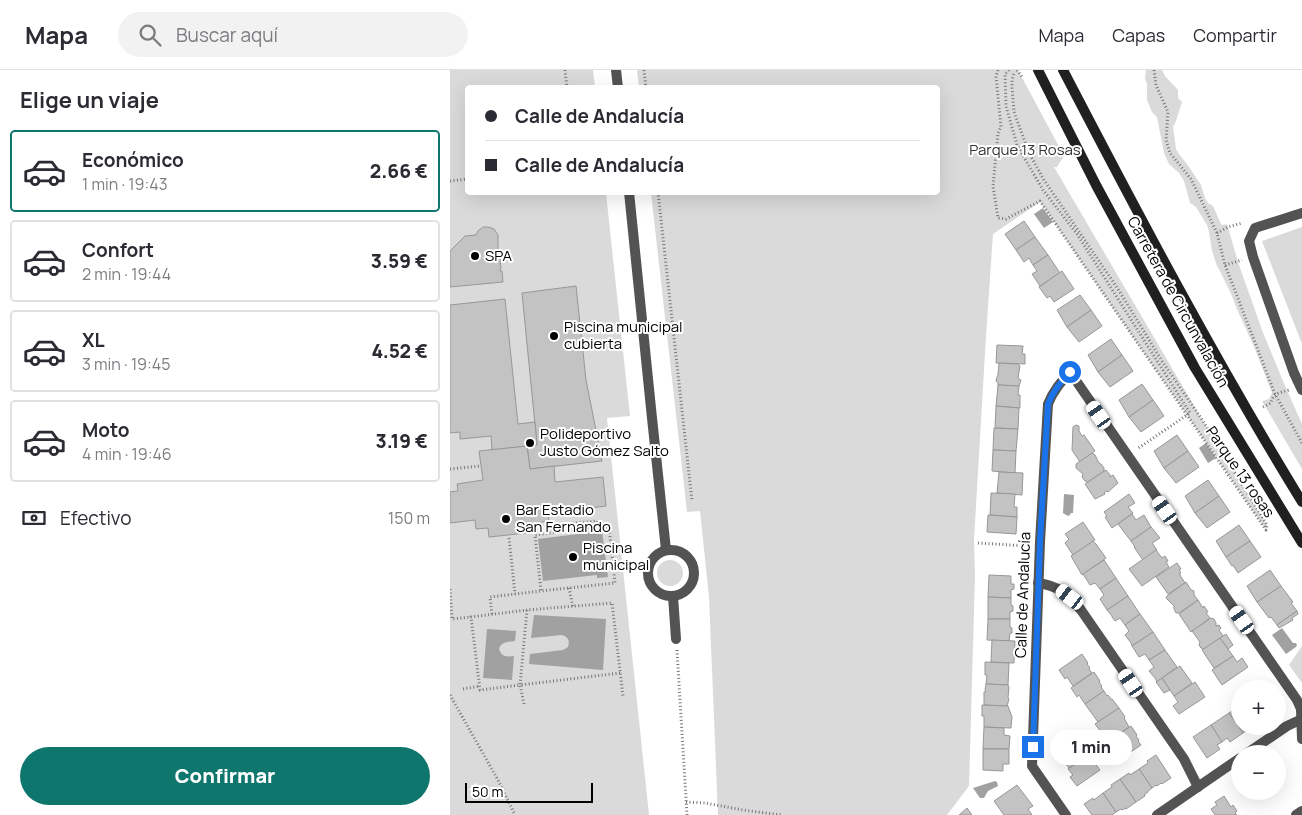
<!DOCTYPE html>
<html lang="es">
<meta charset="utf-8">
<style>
body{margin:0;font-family:Manrope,sans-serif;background:#f2f2f3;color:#2b2b33;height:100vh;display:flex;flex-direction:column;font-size:19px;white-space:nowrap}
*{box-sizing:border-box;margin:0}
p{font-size:16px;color:#7c7c81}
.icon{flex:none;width:28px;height:28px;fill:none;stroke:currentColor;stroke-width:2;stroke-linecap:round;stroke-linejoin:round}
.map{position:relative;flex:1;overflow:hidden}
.side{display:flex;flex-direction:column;background:#fff;width:450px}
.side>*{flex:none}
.hud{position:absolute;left:15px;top:15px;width:475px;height:110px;border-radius:5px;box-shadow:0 5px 20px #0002;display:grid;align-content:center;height:110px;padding:0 20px;background:#fff}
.buttons{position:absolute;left:781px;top:610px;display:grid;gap:10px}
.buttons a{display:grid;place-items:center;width:55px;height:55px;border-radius:50%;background:#fff;box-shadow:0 5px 20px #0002;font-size:25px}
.scale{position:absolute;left:15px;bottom:12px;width:128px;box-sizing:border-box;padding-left:5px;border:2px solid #000;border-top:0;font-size:14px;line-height:18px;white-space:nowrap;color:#000;-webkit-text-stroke:4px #fff;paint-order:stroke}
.end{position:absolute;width:22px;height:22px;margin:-11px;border:6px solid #1a73e8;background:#fff;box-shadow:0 0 0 2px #fff}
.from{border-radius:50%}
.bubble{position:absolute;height:35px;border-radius:18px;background:#fff;box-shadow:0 5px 20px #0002;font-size:16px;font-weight:800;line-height:35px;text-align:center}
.car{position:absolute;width:15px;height:30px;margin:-15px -8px;border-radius:6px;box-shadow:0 0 4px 1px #0007;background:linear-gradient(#fff 24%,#345 0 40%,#fff 0 76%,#345 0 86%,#fff 0)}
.hud b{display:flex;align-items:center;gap:18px;height:48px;font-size:19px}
.hud b+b{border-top:1px solid #e1e1e2}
.hud i{width:12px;height:12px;background:#2b2b33}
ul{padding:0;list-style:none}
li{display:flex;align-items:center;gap:15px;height:82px;margin:0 10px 8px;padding:0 10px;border:2px solid #e1e1e2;border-radius:5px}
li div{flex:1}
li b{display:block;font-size:19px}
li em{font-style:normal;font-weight:800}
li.selected{border-color:#0f766e}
li>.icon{width:45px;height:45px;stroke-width:1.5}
h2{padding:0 20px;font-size:22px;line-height:60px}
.pay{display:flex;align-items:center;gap:12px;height:55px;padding:0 20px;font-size:19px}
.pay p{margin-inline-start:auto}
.action{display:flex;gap:10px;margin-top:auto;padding:10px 20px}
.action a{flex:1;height:58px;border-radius:30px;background:#0f766e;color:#fff;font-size:20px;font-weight:800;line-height:58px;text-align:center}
header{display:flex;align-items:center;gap:30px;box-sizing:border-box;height:70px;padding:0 25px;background:#fff;border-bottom:1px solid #e1e1e2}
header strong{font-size:24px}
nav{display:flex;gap:28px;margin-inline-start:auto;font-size:18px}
.search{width:350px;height:45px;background:#f2f2f3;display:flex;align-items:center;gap:12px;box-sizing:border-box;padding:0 18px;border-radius:28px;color:#7c7c81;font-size:19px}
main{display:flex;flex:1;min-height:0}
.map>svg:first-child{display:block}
.green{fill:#dadada}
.water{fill:#a1a1a1}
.building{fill:#c3c3c3;stroke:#979797}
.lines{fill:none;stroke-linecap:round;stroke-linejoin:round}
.path{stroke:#757575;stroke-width:3;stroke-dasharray:1 2.5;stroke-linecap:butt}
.street{stroke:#535353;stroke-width:10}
.secondary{stroke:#202020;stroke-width:10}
.route{stroke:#1a73e8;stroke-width:6}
.poi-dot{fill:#000;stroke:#fff;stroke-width:2}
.labels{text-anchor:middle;stroke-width:4;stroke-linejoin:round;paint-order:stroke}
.park-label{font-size:15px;fill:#313131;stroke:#fff}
.poi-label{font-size:15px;fill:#000;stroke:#fff;text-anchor:start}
.street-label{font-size:15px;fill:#000;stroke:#fff}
</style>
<header>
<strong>Mapa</strong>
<div class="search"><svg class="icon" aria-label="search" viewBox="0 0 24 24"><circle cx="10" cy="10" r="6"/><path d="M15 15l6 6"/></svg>Buscar aquí</div>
<nav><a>Mapa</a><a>Capas</a><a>Compartir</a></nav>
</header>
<main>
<section class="side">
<h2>Elige un viaje</h2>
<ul>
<li class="selected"><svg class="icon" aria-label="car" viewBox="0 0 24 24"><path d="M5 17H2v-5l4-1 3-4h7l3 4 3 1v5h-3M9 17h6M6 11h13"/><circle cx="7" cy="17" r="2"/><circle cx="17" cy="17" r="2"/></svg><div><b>Económico</b><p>1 min · 19:43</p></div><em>2.66 €</em></li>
<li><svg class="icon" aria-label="car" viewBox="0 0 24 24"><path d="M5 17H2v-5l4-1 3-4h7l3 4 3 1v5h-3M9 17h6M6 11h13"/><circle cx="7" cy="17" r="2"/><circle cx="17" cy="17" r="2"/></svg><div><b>Confort</b><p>2 min · 19:44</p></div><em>3.59 €</em></li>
<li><svg class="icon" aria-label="car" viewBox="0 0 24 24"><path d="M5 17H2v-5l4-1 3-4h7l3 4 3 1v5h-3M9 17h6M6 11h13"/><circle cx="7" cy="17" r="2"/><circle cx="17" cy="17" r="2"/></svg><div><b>XL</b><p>3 min · 19:45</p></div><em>4.52 €</em></li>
<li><svg class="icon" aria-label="car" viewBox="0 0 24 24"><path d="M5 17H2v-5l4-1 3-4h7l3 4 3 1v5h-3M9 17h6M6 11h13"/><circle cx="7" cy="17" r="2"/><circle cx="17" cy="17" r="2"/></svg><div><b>Moto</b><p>4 min · 19:46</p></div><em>3.19 €</em></li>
</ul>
<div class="pay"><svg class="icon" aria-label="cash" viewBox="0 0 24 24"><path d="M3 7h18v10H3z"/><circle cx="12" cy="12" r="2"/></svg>Efectivo<p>150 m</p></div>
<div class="action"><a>Confirmar</a></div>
</section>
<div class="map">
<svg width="852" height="745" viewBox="0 0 852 745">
<rect width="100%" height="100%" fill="#fff"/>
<g class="green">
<polygon points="0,0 143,0 145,17 18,18 18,122 156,123 180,346 157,348 199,745 0,745"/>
<polygon points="187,0 568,0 614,86 607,97 604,97 753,351 817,455 816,460 590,132 543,164 536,266 524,470 525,505 519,716 497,745 268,745 259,527 250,441 237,442 201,123 488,122 488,18 189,17"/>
<polygon points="696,0 712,0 715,6 728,20 728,28 732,32 726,51 723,57 726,79 729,84 737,94 751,115 755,128 758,133 763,136 771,154 773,155 777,154 789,195 812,260 833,311 852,354 852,399 812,331 819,329 822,323 805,279 786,237 782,226 770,201 767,196 762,181 759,162 757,155 746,137 740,133 734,111 729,103 719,94 714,83 707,47 702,42 697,30 697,14 695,8"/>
<polygon points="852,157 852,274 812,171"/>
<circle cx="220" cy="503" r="13"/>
<polygon points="852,576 852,613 839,595"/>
</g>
<g class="water">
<polygon points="593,138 603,152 594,158 584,144"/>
<polygon points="756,373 766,388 758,393 749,378"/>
<polygon points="614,424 624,425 623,443 621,443 619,446 616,445 613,443"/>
<polygon points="152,461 158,507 147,508 147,505 93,511 88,469"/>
<path d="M84,545L156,549L153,600L79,594L80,584L113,580L118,577C120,570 118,567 112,565L81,568Z"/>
<polygon points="832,558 843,573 846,573 847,575 846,577 836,584 822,565"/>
<path d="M37,559L66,561L65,571C58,572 53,571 49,578C51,587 56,587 64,586L62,610L33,608Z"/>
<polygon points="545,711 547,712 548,716 538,721 534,728 530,728 523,718"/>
</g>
<g class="building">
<polygon points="574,151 585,167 566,180 555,164"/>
<polygon points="33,157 38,157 44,159 48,165 48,182 50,188 51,199 50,199 50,201 52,201 53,212 0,217 0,181 15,166 26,165 28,161"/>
<polygon points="585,167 598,185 583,195 579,188 574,192 566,180"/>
<polygon points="598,185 610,203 590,216 582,204 587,201 583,195"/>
<polygon points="612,201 624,219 604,232 600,226 597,228 589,217"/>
<polygon points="126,216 136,310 152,391 80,399 77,376 87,375 72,223"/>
<polygon points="630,225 641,240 617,257 607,240"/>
<polygon points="55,229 68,354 85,352 87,375 42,380 41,366 10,369 10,362 0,363 0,235"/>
<polygon points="641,240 652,256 629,272 617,257"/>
<polygon points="661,269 672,285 648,302 638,285"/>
<polygon points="547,275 573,276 572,284 575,284 575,294 546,293"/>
<polygon points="672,285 683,301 660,317 648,302"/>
<polygon points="549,293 568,294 570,296 568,308 571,310 569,316 548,315 548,313 546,311 547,307 548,305"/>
<polygon points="692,314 703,330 679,347 669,330"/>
<polygon points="548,315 569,316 568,325 570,325 570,338 546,336"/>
<polygon points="703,330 714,346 691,362 679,347"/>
<polygon points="546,336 569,338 568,359 545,358"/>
<polygon points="626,355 629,356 629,361 632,366 634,365 645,381 630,392 622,380 623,357"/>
<polygon points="544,358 568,359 566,381 543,380"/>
<polygon points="727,365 738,381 714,398 704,381"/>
<polygon points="77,376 80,399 104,396 105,412 153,407 156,436 98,443 99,451 85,453 86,462 39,467 38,458 26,459 25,450 0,453 0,422 8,421 7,414 33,410 29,381"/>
<polygon points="543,380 566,381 565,403 542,401"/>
<polygon points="738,381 749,397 726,413 714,398"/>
<polygon points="642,383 645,385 649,393 651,394 654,398 654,401 638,412 635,411 632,407 633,404 626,398 626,394"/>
<polygon points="656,400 660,405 660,407 663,405 668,413 658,422 657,421 654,423 655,424 645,429 635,414"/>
<polygon points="549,402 573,403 572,425 547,423"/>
<polygon points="758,410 769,426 745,443 735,426"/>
<polygon points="541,423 565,424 564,437 567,437 567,447 540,445"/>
<polygon points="679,424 685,433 678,437 683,443 662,458 655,447 657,446 654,442"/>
<polygon points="769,426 780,442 757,458 745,443"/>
<polygon points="682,444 686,450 694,445 701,457 681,471 668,454"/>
<polygon points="538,445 567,447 566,464 537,462"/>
<polygon points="633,452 645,470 623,485 615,473 619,469 615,464"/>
<polygon points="789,455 800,471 776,487 766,471"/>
<polygon points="701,457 710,468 702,473 707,480 693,490 684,477 685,477 681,471"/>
<polygon points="643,471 646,474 656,488 632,505 621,486"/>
<polygon points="800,471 811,487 788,503 783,495 782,496 776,487"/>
<polygon points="706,480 712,488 715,486 718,491 716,492 719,497 692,516 679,499"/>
<polygon points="654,490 666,508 650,519 645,513 640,515 635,507 633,504"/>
<polygon points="727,493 731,499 729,500 731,503 730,503 730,505 735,513 718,524 706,507"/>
<polygon points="820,500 831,516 807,532 797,516"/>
<polygon points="539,505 561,506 561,514 564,514 564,519 561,520 561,528 538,527"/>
<polygon points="666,508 678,526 657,540 650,529 654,525 650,519"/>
<polygon points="736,512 741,520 744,521 744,525 748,530 729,543 726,543 724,539 724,536 716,528 717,526"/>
<polygon points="831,516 843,532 841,533 847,541 827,555 821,547 819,548 807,532"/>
<polygon points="678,526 690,544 675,555 670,548 665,551 662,547 662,546 657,540"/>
<polygon points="538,527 561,528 561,535 563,536 563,541 560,542 560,549 538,549"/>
<polygon points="748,530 753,538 754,536 758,542 756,543 760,548 741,562 729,544"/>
<polygon points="847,541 848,544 842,548 843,550 829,558 827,555"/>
<polygon points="690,544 703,562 682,576 681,573 675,565 679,561 675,555"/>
<polygon points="761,548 764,549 766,553 766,556 769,555 771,558 769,560 773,566 755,579 751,578 749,575 750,572 742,561"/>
<polygon points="538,549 560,549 560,557 562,558 562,563 560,563 559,571 537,570"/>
<polygon points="703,562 715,580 699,590 695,584 689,587 682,576"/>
<polygon points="776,564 783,575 778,579 770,568"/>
<polygon points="770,568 783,586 764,598 752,580"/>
<polygon points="542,570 565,571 564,593 541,592"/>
<polygon points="715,580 727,597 707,612 705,608 699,601 704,597 699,590"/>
<polygon points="632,584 638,593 637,594 640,598 639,599 642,603 623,616 617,607 615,609 609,600"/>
<polygon points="783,586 787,592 792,588 798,597 772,615 762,600"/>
<polygon points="535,592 559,593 558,615 536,614 537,605 535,605"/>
<polygon points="730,596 742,613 724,626 712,608"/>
<polygon points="644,602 650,611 649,612 652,616 651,617 654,621 635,634 629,625 627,627 621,618"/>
<polygon points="712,608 720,620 714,623 706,612"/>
<polygon points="745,612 755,627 729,644 723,636 728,632 724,626"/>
<polygon points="536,614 558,615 559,617 558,628 559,629 557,636 534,635 534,622 536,622 535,620"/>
<polygon points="654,621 657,626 658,625 661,629 662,629 669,638 648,652 635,634"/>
<polygon points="532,635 558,636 562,647 561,658 534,657 534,646 532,646"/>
<polygon points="790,635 790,656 802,656 793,663 779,643"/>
<polygon points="669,638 675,647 674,648 679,657 660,670 654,661 652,663 645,654"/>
<polygon points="779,643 793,663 780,672 777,668 772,672 761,655"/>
<polygon points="761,655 772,672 767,675 770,679 757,688 743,667"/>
<polygon points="681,656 687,665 686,666 689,670 688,671 691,675 672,688 666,679 664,680 658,672"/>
<polygon points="534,657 554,658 554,665 560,666 559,679 533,679"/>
<polygon points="622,664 637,686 619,698 609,685 610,673"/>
<polygon points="533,679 559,679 559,694 553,694 553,701 533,700"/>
<polygon points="639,685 650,700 627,716 620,707 623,705 618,699"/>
<polygon points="706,685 721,708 712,714 711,713 707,716 706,715 702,718 689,699 698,693 697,691"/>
<polygon points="689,699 702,718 698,721 698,722 694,725 695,726 686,732 670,709 679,703 680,705"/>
<polygon points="670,709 686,732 676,739 676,738 672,740 671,739 666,742 653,723 662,717 661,715"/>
<polygon points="567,715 583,736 578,739 582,745 554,745 544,731"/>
<polygon points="653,723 666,742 662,745 642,745 634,734 643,728 644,730"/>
<polygon points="774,726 781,737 783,735 787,741 785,743 787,745 765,745 761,739 767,735 765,732"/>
<polygon points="517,738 522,745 509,745"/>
</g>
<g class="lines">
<g class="path">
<polyline points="115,0 117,18"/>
<polyline points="194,0 196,18"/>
<polyline points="548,0 546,6 551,57 548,63 543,116 548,148 556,149 590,131 816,460 817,455 753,351 712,291 668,219 594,110 579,83 564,42 562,17 562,10 564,3"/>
<polyline points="559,0 555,4 556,36 567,75 593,120 627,164 740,343 687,379"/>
<polyline points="567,0 573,8"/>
<polyline points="704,0 706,15 718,42 716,70 720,83 741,109 767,163 775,195 825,324 852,373"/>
<polyline points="0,111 18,109"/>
<polyline points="208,122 242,431"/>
<polyline points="767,163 778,157 793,153"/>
<polyline points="775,195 792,190"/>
<path d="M813,337L821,333C823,323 829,323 839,320"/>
<polyline points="0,399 30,396"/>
<polygon points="154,455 159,458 165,513 91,521 85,465"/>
<polyline points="95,456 147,451 148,456"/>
<polyline points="59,468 65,524"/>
<polyline points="528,473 577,476"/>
<polyline points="119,518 123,537"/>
<polyline points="0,519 2,549 21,547"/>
<polyline points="42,544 40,527 91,521"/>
<polyline points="227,580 237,745"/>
<polyline points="170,603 70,615 77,540 162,533 173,626"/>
<polyline points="13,619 30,616"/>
<polyline points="0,625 48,710 65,745"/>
<polyline points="74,634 70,615 30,620 21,547 77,540"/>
<polyline points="236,732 255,733 293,740 331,745"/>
</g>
<g class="street">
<polyline points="166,0 168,18"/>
<polyline points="179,122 202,348 216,480"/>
<polyline points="852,143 805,158 799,171 803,187 844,303 852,320"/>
<circle cx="221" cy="503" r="23"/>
<path d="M588,513C609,516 618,524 631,540L734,689L748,717"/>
<polyline points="223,526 226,569"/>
<polyline points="796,684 837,656 852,649"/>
<path d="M616,745L582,696L590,472L598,334C603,321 611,312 620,302L847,630L851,639L852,669"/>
<polyline points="707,745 790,688"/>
<polyline points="846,745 852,741"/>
</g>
<g class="secondary">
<polyline points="588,0 646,115 745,298 852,473"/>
<path d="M613,0C689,146 766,292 852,432"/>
</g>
</g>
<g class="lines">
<path class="route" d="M583,677L590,472L598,334C603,321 611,312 620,302"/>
</g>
<g class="poi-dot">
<circle cx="25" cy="186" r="5"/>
<circle cx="104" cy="266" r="5"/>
<circle cx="80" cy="373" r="5"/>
<circle cx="56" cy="449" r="5"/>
<circle cx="123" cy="487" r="5"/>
</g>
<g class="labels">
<g class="park-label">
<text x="575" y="85">Parque 13 Rosas</text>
</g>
<g class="poi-label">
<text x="35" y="191">SPA</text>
<text x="114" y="262">Piscina municipal<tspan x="114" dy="17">cubierta</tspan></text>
<text x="90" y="369">Polideportivo<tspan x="90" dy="17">Justo Gómez Salto</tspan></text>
<text x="66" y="445">Bar Estadio<tspan x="66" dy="17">San Fernando</tspan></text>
<text x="133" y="483">Piscina<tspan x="133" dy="17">municipal</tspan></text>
</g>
<g class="street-label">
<text transform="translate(728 232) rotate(61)" y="5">Carretera de Circunvalación</text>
<text transform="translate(790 402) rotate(55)" y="5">Parque 13 rosas</text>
<text transform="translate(573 525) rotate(-88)" y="5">Calle de Andalucía</text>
</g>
</g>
</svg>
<div class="buttons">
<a>+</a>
<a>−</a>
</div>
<div class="scale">50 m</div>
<i class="end from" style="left:620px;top:302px"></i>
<i class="end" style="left:583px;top:677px"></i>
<div class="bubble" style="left:600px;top:660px;width:82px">1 min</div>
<i class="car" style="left:649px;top:345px;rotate:325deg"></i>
<i class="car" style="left:715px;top:440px;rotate:325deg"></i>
<i class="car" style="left:620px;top:527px;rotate:308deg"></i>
<i class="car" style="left:792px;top:550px;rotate:325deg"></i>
<i class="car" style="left:681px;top:613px;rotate:326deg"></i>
<div class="hud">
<b><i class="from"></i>Calle de Andalucía</b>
<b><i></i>Calle de Andalucía</b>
</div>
</div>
</main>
